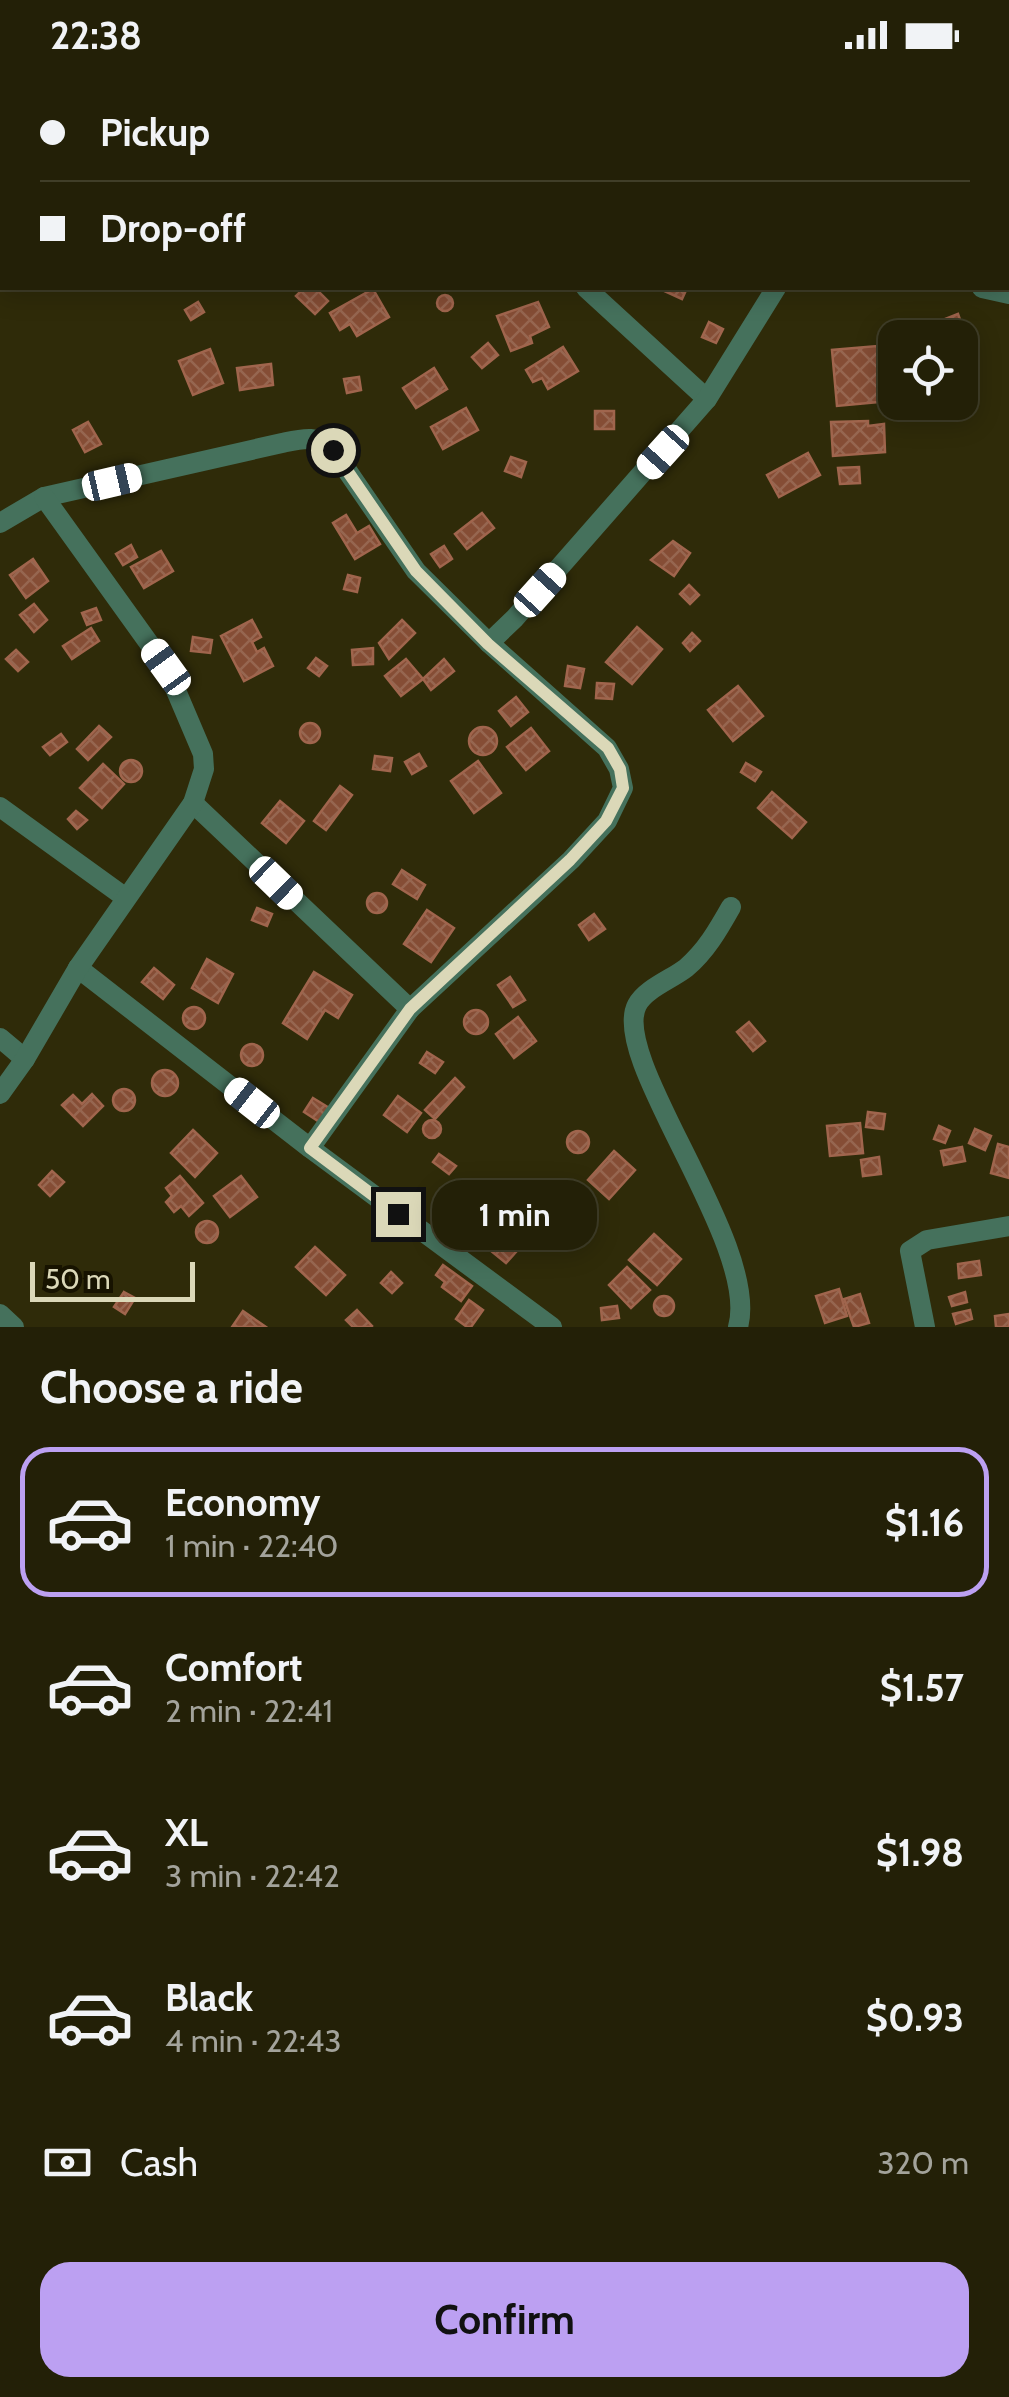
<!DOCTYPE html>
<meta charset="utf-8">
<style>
body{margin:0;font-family:Cabin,sans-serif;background:#2f2d15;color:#f1f3f6;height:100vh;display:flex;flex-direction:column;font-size:38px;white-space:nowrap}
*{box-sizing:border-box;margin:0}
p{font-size:32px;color:#a3a39b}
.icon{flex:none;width:55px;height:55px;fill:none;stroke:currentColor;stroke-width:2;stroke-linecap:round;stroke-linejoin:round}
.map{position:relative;height:1257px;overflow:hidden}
.panel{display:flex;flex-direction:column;background:#232007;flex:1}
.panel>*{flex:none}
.guide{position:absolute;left:0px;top:0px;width:1010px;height:220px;box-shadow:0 5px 25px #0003,0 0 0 2px #403e28;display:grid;align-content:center;height:220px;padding:0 40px;background:#232007}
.fabs{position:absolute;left:878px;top:250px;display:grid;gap:20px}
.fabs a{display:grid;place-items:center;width:100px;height:100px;border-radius:20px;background:#232007;box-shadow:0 5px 25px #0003,0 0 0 2px #403e28;font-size:50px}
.scale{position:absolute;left:30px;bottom:25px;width:165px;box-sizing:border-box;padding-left:10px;border:5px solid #dbd8b8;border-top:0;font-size:28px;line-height:35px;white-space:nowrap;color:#dbd8b8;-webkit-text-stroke:8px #171300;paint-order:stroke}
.end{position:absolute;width:45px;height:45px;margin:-22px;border:12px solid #dbd8b8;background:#111;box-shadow:0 0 0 5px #111}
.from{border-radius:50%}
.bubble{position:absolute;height:70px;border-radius:30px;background:#232007;box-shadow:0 5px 25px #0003,0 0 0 2px #403e28;font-size:32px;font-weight:700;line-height:70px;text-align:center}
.car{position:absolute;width:30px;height:60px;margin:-30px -15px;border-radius:12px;box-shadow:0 0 8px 2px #0007;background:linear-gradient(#fff 24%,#345 0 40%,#fff 0 76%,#345 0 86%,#fff 0)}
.guide b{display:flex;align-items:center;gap:35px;height:95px;font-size:38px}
.guide b+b{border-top:2px solid #403e28}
.guide i{width:25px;height:25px;background:#f1f3f6}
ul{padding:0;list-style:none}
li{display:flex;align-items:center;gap:30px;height:150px;margin:0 20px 15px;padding:0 20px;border:5px solid transparent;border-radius:30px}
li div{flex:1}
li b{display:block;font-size:38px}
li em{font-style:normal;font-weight:700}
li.on{border-color:#bca0f2}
li>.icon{width:90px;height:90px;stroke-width:1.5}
h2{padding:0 40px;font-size:45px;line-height:120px}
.pay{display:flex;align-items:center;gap:25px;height:110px;padding:0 40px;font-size:38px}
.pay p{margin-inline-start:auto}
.button{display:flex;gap:20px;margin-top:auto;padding:20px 40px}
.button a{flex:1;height:115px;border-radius:30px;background:#bca0f2;color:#111;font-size:40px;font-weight:700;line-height:115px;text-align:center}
.status{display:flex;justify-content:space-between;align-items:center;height:70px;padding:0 50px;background:#232007;direction:ltr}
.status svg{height:28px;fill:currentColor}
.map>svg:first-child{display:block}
.building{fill:url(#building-cross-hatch);stroke:#a0654d;stroke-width:2.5}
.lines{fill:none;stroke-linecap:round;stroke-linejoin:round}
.lane{stroke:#45715c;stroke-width:11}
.street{stroke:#45715c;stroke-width:20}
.primary{stroke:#55b88d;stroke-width:25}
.route{stroke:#dbd8b8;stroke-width:12}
</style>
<div class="status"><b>22:38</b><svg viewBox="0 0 49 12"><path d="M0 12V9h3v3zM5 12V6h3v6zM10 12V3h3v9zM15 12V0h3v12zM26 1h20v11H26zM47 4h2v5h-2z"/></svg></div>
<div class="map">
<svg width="1009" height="1257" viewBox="0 0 1009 1257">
<defs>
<pattern id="building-cross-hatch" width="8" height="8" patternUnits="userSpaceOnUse" patternTransform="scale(2.5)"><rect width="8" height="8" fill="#854d35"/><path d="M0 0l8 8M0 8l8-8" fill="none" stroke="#966650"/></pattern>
</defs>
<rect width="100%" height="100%" fill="#2f2b09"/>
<g class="building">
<polygon points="304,218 315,218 328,231 315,244 296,226"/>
<polygon points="658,218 687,218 682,229"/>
<polygon points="373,219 389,247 357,266 350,254 340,260 330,243"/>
<circle cx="445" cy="233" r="8"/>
<polygon points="198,232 204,242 191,250 185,240"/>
<polygon points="538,232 549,257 530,266 532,273 511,281 497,246"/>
<polygon points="958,244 969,275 960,279 960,268 929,268 925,257"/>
<polygon points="709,252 723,259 716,273 702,267"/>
<polygon points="488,273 498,285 482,298 472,287"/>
<polygon points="877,276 879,291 885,291 887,314 883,315 883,323 878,323 878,332 837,336 832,280"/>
<polygon points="563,277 578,301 548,319 542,308 533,312 526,300"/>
<polygon points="210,279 223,313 193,325 179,291"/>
<polygon points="271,294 273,315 240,320 237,298"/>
<polygon points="434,298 447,319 416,338 403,318"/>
<polygon points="359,307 361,320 347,323 344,309"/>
<polygon points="466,338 478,360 443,379 431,357"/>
<rect x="595" y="341" width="19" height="18"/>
<polygon points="868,351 868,356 884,354 885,382 833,386 831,352"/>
<polygon points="88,352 101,374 85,382 73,360"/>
<polygon points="808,383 820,405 779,427 767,405"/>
<polygon points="511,387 526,392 521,407 505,401"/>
<polygon points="859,397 860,413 840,414 838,398"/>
<polygon points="482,443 494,458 467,479 455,464"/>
<polygon points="346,445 357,463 369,456 380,474 355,489 333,453"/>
<polygon points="673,471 690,483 674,506 651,490"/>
<polygon points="131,475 137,487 123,495 116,484"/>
<polygon points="444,476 452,489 440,497 431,484"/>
<polygon points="161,481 173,501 144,518 131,497"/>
<polygon points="33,489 48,511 26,528 10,505"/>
<polygon points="348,505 360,508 357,522 344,519"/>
<polygon points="689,515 699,525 690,534 680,524"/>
<polygon points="34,534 47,550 34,562 20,545"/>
<polygon points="96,538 101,550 87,555 82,543"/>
<polygon points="252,550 261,567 252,572 257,582 264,578 273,596 244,611 221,566"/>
<polygon points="402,550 415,563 389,589 379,573"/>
<polygon points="637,557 662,579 632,614 606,592"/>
<polygon points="91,558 99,571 72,589 63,576"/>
<polygon points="692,563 700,571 690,581 683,573"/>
<polygon points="193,567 212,570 210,583 191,581"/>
<polygon points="373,578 373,594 353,595 352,580"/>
<polygon points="16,580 28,592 18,601 6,589"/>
<polygon points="316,588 327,596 319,606 308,598"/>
<polygon points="406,589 423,609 401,626 385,606"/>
<polygon points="444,589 454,601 431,620 423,609"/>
<polygon points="568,596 584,599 580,618 565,616"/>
<polygon points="597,613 614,614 612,629 596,628"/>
<polygon points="738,616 763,646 733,671 708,640"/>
<polygon points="516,627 528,642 511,656 499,641"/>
<circle cx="310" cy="663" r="10"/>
<polygon points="99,656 111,667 88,690 77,679"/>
<circle cx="483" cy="671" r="14"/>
<polygon points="531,658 549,681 526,700 507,677"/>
<polygon points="61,664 67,672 50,685 43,677"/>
<polygon points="419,684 426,696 412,704 405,692"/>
<polygon points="375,686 392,688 390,701 373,699"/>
<circle cx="131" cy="701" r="11"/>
<polygon points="478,691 501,723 474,743 451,711"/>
<polygon points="746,693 761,702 755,711 741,702"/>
<polygon points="103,694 124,714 102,738 80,718"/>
<polygon points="340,716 352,725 326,760 314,751"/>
<polygon points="772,722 806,752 792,768 758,738"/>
<polygon points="280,731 304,751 286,773 262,753"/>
<polygon points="76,741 87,750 77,759 68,749"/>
<polygon points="402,800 425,815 417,829 393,814"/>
<circle cx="377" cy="833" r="10"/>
<polygon points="257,838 272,844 267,856 252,850"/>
<polygon points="427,840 454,858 431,892 404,874"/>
<polygon points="594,844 605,859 589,870 579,855"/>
<polygon points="207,889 233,904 218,933 192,918"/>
<polygon points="154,898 174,915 163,929 142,912"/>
<polygon points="314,902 352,925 338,948 325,940 307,969 283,953"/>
<polygon points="510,907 525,930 513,937 498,915"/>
<circle cx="194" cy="948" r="11"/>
<circle cx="476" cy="952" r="12"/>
<polygon points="518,947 536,971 514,988 496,964"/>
<polygon points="749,952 765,971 753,981 737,962"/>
<circle cx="252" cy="985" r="11"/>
<polygon points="427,982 443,992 435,1003 420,993"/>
<circle cx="165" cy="1013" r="13"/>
<polygon points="455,1008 464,1017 435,1049 425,1040"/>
<circle cx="124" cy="1030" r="11"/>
<polygon points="92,1024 103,1036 83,1056 62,1035 73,1025 82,1034"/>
<polygon points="398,1026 421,1043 407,1062 384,1045"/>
<polygon points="313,1028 331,1039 321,1053 304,1042"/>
<polygon points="868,1042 885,1044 883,1059 866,1057"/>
<circle cx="432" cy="1059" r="9"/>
<polygon points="860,1053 863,1083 830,1086 827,1056"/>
<polygon points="939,1056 950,1061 945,1073 934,1069"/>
<polygon points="975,1059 991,1066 985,1080 969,1073"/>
<polygon points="193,1060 217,1083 195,1107 171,1083"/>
<circle cx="578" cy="1072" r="11"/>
<polygon points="998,1074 1009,1077 1009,1108 991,1103"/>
<polygon points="962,1077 965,1091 944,1095 941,1081"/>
<polygon points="614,1081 635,1100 609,1129 588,1110"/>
<polygon points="439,1084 456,1096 449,1104 433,1092"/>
<polygon points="879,1087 881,1104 863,1106 861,1090"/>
<polygon points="52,1101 64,1112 50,1126 39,1115"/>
<polygon points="180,1106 203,1133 189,1146 181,1136 174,1142 166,1132 172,1126 166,1118"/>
<polygon points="241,1106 257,1127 230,1147 214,1126"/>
<polygon points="449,1145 460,1152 453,1162 442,1155"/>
<circle cx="207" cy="1162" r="11"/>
<polygon points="489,1160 516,1182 506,1193 479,1171"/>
<polygon points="654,1164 681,1189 657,1215 629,1190"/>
<polygon points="315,1177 345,1205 326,1225 296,1197"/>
<polygon points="979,1191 981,1205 959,1208 958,1194"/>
<polygon points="443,1195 472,1216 461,1231 442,1217 445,1212 436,1205"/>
<polygon points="627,1197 650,1220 631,1238 609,1215"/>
<polygon points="391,1202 402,1213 392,1223 381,1213"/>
<polygon points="839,1219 847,1246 825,1253 816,1226"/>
<polygon points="124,1222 135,1228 125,1244 114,1237"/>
<polygon points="965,1222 967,1232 952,1236 949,1227"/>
<polygon points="860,1224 869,1253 854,1257 844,1229"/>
<circle cx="664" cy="1236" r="10"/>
<polygon points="469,1230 483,1240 471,1257 467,1257 456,1249"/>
<polygon points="617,1236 619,1248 602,1250 601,1238"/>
<polygon points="357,1240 372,1256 371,1257 353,1257 346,1250"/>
<polygon points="970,1240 972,1249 956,1254 953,1244"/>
<polygon points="243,1241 266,1257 232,1257"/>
<polygon points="1009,1244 1009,1257 996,1257 995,1246"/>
</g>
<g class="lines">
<polyline class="lane" points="321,0 322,2"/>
<g class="street">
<polyline points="501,0 503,2"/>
<polyline points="834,0 836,2"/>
<polyline points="586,218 707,329"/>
<polyline points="982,218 1009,224"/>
<path d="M0,453L44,427L282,373C301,369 319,364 333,380L416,501L489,573L607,678L619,699L623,718L607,751L571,790L410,939L310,1078"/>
<polyline points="489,573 515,548 707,329 776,218"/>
<polyline points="193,733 410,939"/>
<polyline points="0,737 126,828"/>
<path d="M731,837C718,860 706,881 686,898C672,909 645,919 637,935C609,989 761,1175 738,1257"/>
<polyline points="78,898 310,1078 552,1257"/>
<polyline points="0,968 25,989"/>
<polyline points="0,1024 25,989 78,898 193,733 204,699 203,684 166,597 44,427"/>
<polyline points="0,1244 14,1257"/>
<polyline points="925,1257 910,1181 927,1170 1009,1156"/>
</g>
<g class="primary">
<polyline points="17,2 19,0"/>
<polyline points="0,18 2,16"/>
</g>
</g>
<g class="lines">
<polyline class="route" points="333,380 416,501 488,574 608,678 620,699 623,718 606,751 570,790 410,939 310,1078 398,1144"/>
</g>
</svg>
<div class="fabs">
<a><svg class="icon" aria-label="locate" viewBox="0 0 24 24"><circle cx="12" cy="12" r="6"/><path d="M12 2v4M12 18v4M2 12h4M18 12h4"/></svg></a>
</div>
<div class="scale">50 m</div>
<i class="end from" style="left:333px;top:380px"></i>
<i class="end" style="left:398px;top:1144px"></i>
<div class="bubble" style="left:432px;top:1110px;width:165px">1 min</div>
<i class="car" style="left:663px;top:382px;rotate:222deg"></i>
<i class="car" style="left:112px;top:412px;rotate:77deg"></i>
<i class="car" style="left:540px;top:520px;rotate:42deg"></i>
<i class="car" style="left:166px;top:597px;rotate:324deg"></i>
<i class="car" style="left:276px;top:813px;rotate:134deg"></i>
<i class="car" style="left:252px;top:1033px;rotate:308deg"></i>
<div class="guide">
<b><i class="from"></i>Pickup</b>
<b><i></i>Drop-off</b>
</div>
</div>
<section class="panel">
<h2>Choose a ride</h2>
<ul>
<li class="on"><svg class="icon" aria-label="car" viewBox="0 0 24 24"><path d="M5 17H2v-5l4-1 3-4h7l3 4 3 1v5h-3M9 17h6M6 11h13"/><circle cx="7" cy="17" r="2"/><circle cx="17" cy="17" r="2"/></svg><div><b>Economy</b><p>1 min · 22:40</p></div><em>$1.16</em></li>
<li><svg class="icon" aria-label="car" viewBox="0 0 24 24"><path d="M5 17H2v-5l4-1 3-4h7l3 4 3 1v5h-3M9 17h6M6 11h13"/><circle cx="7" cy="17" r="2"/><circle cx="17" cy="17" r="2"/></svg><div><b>Comfort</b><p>2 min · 22:41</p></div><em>$1.57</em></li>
<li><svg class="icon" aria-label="car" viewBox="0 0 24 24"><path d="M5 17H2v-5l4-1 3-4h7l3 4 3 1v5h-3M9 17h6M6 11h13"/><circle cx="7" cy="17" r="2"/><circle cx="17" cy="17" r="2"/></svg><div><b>XL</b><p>3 min · 22:42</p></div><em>$1.98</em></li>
<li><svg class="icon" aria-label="car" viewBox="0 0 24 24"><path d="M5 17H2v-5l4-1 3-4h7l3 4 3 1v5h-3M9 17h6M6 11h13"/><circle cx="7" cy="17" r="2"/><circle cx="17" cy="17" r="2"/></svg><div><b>Black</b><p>4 min · 22:43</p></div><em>$0.93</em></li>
</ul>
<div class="pay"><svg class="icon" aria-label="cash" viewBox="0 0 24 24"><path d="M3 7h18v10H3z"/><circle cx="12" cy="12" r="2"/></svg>Cash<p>320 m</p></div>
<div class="button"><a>Confirm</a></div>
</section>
